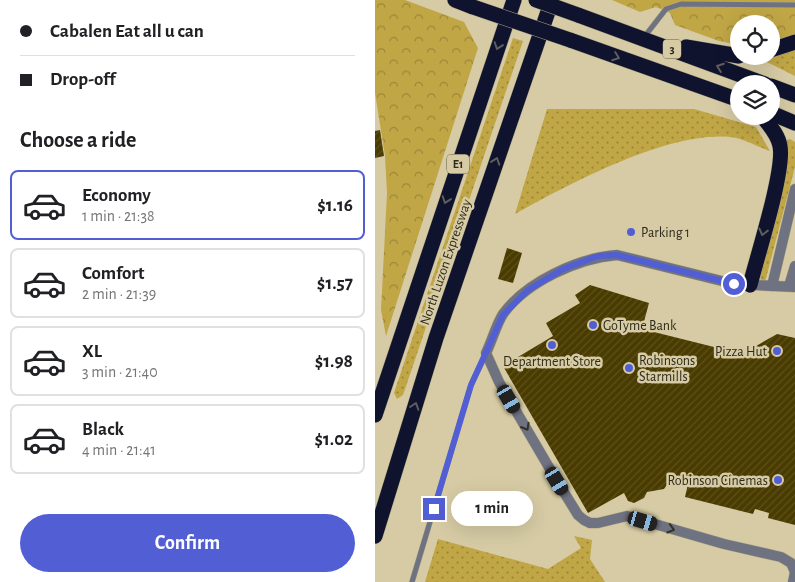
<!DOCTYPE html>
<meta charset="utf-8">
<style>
body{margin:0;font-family:"Alegreya Sans",sans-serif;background:#f2f2f2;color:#202124;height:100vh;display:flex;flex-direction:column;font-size:19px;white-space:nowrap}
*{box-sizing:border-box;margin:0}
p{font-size:16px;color:#757577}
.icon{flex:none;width:28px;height:28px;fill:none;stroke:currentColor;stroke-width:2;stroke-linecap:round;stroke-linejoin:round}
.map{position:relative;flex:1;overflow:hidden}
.sheet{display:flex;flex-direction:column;background:#fff;width:375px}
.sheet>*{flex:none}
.banner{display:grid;align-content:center;height:110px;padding:0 20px;background:#fff}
.controls{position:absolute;left:355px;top:15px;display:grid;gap:10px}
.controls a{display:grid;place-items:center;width:50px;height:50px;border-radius:50%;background:#fff;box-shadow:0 5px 20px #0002;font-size:25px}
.end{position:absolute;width:22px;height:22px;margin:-11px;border:6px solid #525ed4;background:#fff;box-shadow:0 0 0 2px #fff}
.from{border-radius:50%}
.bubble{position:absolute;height:35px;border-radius:18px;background:#fff;box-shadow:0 5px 20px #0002;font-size:16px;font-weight:700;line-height:35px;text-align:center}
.car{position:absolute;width:15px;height:30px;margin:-15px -8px;border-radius:6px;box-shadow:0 0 4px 1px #0007;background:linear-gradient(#222 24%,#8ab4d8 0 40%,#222 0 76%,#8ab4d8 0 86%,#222 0)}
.banner b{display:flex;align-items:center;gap:18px;height:48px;font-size:19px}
.banner b+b{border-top:1px solid #e0e0e0}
.banner i{width:12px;height:12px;background:#202124}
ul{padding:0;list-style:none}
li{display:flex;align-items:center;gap:15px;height:70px;margin:0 10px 8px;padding:0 10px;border:2px solid #e0e0e0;border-radius:8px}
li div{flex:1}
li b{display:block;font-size:19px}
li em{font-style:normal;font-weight:700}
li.current{border-color:#525ed4}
li>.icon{width:45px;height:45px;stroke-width:1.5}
h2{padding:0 20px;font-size:22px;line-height:60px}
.cta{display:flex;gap:10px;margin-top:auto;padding:10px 20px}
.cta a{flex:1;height:58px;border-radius:30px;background:#525ed4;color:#fff;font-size:20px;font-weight:700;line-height:58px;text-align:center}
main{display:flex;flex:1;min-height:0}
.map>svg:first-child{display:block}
.grass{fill:url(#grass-dots)}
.forest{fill:url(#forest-crowns)}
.building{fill:url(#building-hatch)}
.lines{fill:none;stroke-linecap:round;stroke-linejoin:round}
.lane-casing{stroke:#b1a886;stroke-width:6}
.street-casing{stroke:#b1a886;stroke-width:11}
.highway-casing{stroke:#b1a886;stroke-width:16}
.lane{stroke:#6e7281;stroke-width:5}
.street{stroke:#6e7281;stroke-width:10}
.highway{stroke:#0f132e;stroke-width:15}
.highway-bridge-casing{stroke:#b1a886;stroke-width:16;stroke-linecap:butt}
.highway-bridge{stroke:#0f132e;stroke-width:15}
.oneway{stroke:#5f5d5d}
.oneway2{stroke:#353225}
.route{stroke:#525ed4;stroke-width:6}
.poi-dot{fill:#525ed4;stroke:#d6cba4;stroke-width:2}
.labels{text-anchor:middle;stroke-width:5;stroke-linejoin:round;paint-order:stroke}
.shield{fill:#d6cba4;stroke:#615b44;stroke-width:1}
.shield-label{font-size:12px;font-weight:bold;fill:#2f2b1b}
.poi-label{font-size:14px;fill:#2f2b1b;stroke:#d6cba4;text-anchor:start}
.street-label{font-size:14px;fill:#2f2b1b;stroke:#d6cba4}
</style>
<main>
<section class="sheet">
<div class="banner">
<b><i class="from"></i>Cabalen Eat all u can</b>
<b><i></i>Drop-off</b>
</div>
<h2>Choose a ride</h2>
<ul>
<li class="current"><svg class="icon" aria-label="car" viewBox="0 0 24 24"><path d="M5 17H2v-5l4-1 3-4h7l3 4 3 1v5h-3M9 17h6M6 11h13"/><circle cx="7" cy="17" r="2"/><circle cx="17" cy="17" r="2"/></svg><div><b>Economy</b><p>1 min · 21:38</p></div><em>$1.16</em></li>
<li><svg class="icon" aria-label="car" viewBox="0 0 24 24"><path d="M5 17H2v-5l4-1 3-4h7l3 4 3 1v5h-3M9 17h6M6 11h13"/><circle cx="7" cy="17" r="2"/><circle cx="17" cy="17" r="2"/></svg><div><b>Comfort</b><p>2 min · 21:39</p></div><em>$1.57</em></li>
<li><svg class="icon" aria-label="car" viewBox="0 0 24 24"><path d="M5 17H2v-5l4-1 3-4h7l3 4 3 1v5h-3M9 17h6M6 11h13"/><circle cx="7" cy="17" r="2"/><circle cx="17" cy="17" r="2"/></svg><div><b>XL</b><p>3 min · 21:40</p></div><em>$1.98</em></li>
<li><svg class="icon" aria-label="car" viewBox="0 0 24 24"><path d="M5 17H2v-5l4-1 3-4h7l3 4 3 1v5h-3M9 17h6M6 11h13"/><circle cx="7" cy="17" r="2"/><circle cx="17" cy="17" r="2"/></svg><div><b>Black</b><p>4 min · 21:41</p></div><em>$1.02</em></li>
</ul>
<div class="cta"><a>Confirm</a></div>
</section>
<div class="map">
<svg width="420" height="582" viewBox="0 0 420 582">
<defs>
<pattern id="grass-dots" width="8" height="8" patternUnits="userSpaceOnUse" patternTransform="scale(1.25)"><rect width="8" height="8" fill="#c0a645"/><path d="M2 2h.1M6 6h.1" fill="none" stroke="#9c8739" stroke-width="1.8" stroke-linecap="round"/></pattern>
<pattern id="forest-crowns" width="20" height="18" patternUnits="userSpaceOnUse" patternTransform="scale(1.25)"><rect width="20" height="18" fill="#c0a645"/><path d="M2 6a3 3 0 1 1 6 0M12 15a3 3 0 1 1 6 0" fill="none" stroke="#9c8739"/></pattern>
<pattern id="building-hatch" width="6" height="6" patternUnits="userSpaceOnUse" patternTransform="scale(1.25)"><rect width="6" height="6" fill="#4a3c00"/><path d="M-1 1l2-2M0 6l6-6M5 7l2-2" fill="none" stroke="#5c501c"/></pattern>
</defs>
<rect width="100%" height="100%" fill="#d6cba4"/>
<g class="grass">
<polygon points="138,38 148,41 28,395 22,399 19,393"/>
<polygon points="420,50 420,76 388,60"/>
<path d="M172,109H319L381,127L395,151C383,147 368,138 355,137C293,131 194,184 140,214Z"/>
<polygon points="415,139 420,142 420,167 390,282 386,281 385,277 407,194 411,140"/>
<polygon points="199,536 217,540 215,559 230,582 50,582 63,539 173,569 206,548"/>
</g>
<g class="forest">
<polygon points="0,0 30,0 89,22 103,48 11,336 6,310 12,193 10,156 0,93"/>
<polygon points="237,0 420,0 420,37 396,44 396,24 364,24 364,45 344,41 300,25 295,13 281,7 265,12"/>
</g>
<g class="building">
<polygon points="5,130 9,156 0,158 0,131"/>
<polygon points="132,248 147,253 138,283 123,279"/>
<polygon points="215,285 274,303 267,329 367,354 402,334 420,338 420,525 393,518 394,513 380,509 378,514 310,497 313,484 296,479 289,489 272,492 269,498 259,503 253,501 249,493 213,513 128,366 178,336 171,323 205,303 200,295"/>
</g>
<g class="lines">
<g class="lane-casing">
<g id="lane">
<polyline points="270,36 291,9 306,4 420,5"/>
<polyline points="37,582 96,385 111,354"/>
</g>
</g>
<g class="street-casing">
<g id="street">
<polyline points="397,286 420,189"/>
<polyline points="414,286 420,266"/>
<path d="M418,582L420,572L416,563L406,557L349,544L252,516L223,523H215L209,520L203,515L182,481L124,382L111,353C117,341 121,325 128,314C151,282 203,258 242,255L359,284L420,287"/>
</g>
</g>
<g class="highway-casing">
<g id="highway">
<polyline points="80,0 98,7"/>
<polyline points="203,15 390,84"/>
<polyline points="195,40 364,100"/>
<polyline points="311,47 364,56"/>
<polyline points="396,50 420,42"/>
<polyline points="396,86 420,95"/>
<polyline points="396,113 420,123"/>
<path d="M375,285C382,257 410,170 405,146C403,134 394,125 387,116"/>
<polyline points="0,415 139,0"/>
<polyline points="0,536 61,338 177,0"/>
</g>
</g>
<use href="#lane" class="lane"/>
<use href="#street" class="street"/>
<use href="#highway" class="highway"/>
<g class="highway-bridge-casing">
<g id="highway-bridge">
<polyline points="161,0 203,15"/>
<polyline points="98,7 195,40"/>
</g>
</g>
<use href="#highway-bridge" class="highway-bridge"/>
</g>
<defs><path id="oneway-chevron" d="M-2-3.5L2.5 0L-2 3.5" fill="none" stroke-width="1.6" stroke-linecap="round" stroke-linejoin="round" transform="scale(1.25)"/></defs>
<g class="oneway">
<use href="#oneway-chevron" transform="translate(123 46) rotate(109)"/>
<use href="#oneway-chevron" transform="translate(241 57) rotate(20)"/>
<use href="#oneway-chevron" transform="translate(345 67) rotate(-160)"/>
<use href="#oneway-chevron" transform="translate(121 161) rotate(-71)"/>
<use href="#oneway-chevron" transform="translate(71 200) rotate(109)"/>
<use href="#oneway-chevron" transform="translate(388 232) rotate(104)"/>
<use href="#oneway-chevron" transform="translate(40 406) rotate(-72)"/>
</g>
<g class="oneway2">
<use href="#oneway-chevron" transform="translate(151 427) rotate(60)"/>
<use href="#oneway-chevron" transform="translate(296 529) rotate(16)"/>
</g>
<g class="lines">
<polyline class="route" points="59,509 96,385 128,315 153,290 188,269 223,256 242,255 359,284"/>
</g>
<g class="poi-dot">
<circle cx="256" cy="232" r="5"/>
<circle cx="218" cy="325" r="5"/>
<circle cx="177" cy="345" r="5"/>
<circle cx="402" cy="351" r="5"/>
<circle cx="254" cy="368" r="5"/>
<circle cx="403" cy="480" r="5"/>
</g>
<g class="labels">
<g class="shield">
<rect x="288" y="39.5" width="18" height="19" rx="4"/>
<rect x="72" y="154.5" width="22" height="19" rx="4"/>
</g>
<g class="shield-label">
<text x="297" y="53">3</text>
<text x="83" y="168">E1</text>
</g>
<g class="poi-label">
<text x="266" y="237">Parking 1</text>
<text x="228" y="330">GoTyme Bank</text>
<text x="392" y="356" text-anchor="end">Pizza Hut</text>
<text x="264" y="365">Robinsons<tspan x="264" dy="16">Starmills</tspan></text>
<text x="177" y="366" text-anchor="middle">Department Store</text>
<text x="393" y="485" text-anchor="end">Robinson Cinemas</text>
</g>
<g class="street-label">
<text transform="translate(70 262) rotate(-71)" y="5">North Luzon Expressway</text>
</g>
</g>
</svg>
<div class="controls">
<a><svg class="icon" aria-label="locate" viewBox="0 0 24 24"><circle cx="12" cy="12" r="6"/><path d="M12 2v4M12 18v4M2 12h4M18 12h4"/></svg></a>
<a><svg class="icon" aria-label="layers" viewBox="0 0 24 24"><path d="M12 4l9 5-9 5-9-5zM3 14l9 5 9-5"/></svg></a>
</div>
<i class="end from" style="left:359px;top:284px"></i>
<i class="end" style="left:59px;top:509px"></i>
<div class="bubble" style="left:76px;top:491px;width:82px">1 min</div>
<i class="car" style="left:134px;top:399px;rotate:150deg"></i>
<i class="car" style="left:182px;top:481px;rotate:149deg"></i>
<i class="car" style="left:268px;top:521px;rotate:106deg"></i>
</div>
</main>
